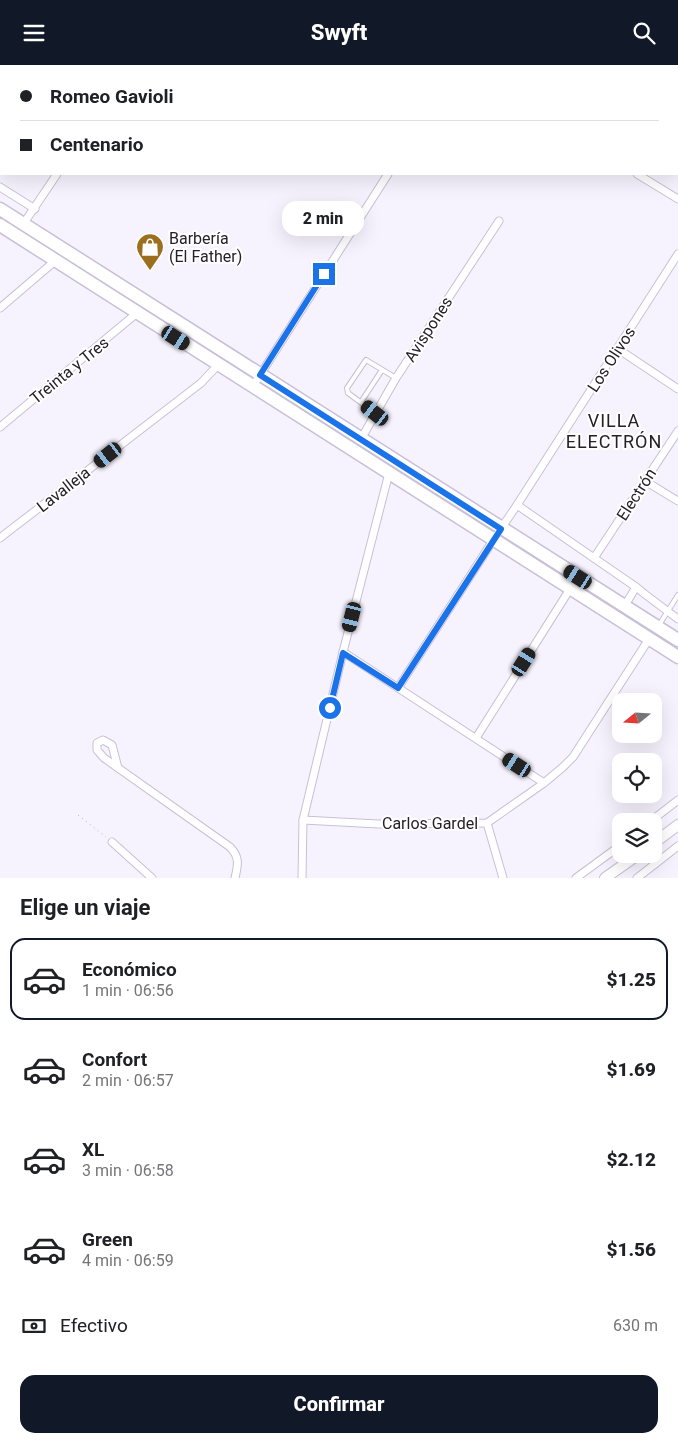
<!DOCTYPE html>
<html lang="es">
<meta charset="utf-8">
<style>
body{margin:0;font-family:Roboto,sans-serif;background:#f6f6f6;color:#202124;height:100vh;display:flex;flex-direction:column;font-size:19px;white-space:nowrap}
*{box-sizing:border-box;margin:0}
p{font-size:16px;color:#757577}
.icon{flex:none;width:28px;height:28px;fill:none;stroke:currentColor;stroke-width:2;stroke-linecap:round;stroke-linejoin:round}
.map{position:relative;height:813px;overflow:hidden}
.sheet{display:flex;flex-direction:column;background:#fff;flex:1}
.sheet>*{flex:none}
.banner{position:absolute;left:0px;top:0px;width:679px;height:110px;box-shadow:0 5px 20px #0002;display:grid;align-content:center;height:110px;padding:0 20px;background:#fff}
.needle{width:32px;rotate:252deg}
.fabs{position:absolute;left:612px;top:628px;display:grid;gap:10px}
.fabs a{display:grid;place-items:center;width:50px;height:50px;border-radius:10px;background:#fff;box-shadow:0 5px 20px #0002;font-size:25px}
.end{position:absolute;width:22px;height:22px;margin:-11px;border:6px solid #1a73e8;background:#fff;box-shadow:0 0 0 2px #fff}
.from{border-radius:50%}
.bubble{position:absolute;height:35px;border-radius:15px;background:#fff;box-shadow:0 5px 20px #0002;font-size:16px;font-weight:800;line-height:35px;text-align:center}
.car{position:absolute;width:15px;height:30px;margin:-15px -8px;border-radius:6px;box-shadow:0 0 4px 1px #0007;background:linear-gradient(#222 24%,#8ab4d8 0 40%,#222 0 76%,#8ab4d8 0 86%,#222 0)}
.banner b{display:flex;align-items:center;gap:18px;height:48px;font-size:19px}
.banner b+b{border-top:1px solid #e0e0e0}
.banner i{width:12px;height:12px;background:#202124}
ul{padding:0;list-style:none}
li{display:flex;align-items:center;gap:15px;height:82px;margin:0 10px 8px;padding:0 10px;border:2px solid transparent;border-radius:15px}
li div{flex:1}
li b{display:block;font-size:19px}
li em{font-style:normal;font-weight:800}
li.selected{border-color:#111827}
li>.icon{width:45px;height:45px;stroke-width:1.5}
h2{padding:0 20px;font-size:22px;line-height:60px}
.pay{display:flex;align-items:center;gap:12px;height:55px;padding:0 20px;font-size:19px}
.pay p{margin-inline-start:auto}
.action{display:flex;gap:10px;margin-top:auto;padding:10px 20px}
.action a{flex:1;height:58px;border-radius:15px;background:#111827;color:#fff;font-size:20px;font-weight:800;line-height:58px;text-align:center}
header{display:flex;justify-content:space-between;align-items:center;height:65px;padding:0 20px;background:#111827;color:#fff;font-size:22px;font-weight:800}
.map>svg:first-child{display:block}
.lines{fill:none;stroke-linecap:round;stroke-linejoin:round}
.lane-casing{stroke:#c9bfd8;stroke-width:6}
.street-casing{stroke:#c9bfd8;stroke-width:9}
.secondary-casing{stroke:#c9bfd8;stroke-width:12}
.highway-casing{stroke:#c9bfd8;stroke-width:15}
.path{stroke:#afabb6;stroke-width:1;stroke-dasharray:1 4;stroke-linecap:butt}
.lane{stroke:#fff;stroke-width:4}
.street{stroke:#fff;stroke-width:7}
.secondary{stroke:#fff;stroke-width:10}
.highway{stroke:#fff;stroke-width:12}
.route{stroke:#1a73e8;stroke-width:6}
.labels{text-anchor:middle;stroke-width:4;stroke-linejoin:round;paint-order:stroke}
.poi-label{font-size:16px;fill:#25212a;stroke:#fff;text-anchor:start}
.street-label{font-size:16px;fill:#25212a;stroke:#fff}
.neighbourhood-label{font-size:18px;letter-spacing:1px;fill:#25212a;stroke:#fff}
</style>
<header><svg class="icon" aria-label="menu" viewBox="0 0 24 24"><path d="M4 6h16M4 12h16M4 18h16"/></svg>Swyft<svg class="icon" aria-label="search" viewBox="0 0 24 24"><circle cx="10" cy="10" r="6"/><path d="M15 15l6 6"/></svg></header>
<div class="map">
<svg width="678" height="813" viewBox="0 0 678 813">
<rect width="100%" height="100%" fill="#f7f3fe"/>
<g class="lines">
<g class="lane-casing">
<g id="lane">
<polyline points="361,337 382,305"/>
<polyline points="375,348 348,328 347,323 366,295 396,313"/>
<polyline points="659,560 678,530"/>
</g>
</g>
<g class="street-casing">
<g id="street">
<polyline points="465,0 467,1"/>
<polyline points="127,1 128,0"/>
<polyline points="457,1 458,0"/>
<polyline points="637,109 678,134"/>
<polyline points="0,122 35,144"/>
<polyline points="24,158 57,109"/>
<polyline points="0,243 55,196"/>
<polyline points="618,284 678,324"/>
<polyline points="253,321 388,109"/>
<polyline points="0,362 137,248"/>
<polyline points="361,374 396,313 499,156"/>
<polyline points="645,416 678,436"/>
<polyline points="517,440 636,522 646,530 678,554"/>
<polyline points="0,473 201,318 219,299"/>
<polyline points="594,493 678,366"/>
<polyline points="624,542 636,522"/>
<polyline points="343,587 544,718"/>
<polyline points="398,623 494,474 517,440 678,189"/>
<polyline points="476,673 570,524"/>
<path d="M118,703L112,680L103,675L97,678V685L104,693L230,782C240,792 238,800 235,813"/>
<polyline points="303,755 378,759 487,758 544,718 563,702 573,692 649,574"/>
<polyline points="651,756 678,735"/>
<polyline points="487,758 503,813"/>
<polyline points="112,777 152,813"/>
<polyline points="648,789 655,799"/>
<polyline points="302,813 303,755 343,587 389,408"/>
<polyline points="576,813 621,780"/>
<polyline points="637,813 678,781"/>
</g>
</g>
<g class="secondary-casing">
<g id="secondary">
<polyline points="654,778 678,760"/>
<polyline points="605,813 639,789"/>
</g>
</g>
<g class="highway-casing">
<g id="highway">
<polyline points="0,144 678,575"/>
<polyline points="0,160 678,592"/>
</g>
</g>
<polyline class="path" points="78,750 106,772"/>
<use href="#lane" class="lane"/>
<use href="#street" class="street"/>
<use href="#secondary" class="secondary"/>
<use href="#highway" class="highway"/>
</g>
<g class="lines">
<polyline class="route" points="324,209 260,310 501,464 398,623 343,588 330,643"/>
</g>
<defs>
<g id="shop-pin" transform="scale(1.4375)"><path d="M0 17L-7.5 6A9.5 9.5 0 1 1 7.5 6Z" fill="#9c6f1f" stroke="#fff"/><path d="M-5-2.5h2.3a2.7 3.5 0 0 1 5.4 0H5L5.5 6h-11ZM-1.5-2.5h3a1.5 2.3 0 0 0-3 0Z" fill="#fff"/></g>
</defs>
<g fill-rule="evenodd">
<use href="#shop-pin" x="150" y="182"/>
</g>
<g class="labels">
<g class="poi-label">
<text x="169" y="179">Barbería<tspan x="169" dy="18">(El Father)</tspan></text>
</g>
<g class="street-label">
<text transform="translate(428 264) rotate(-57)" y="6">Avispones</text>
<text transform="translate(611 294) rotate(-57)" y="6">Los Olivos</text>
<text transform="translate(69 305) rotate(-39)" y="6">Treinta y Tres</text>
<text transform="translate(63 424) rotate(-38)" y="6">Lavalleja</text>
<text transform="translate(636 429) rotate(-57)" y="6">Electrón</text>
<text x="430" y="764">Carlos Gardel</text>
</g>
<g class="neighbourhood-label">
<text x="614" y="362">VILLA<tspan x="614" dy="21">ELECTRÓN</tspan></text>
</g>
</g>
</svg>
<div class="fabs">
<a><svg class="needle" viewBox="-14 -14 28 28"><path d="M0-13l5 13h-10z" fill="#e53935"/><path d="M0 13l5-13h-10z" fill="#757577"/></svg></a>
<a><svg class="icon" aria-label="locate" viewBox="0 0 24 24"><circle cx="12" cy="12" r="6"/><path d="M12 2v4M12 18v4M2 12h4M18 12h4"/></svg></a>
<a><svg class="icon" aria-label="layers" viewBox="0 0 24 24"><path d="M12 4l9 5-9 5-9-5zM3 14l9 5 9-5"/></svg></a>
</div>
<i class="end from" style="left:330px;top:643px"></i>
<i class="end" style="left:324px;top:209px"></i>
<div class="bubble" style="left:282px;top:136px;width:82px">2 min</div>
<i class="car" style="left:176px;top:273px;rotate:123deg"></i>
<i class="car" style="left:375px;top:348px;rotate:308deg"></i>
<i class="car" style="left:108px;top:390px;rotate:232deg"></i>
<i class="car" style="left:578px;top:512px;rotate:302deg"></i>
<i class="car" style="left:352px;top:552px;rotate:194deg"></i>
<i class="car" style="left:524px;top:597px;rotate:32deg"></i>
<i class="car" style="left:517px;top:700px;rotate:303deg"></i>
<div class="banner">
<b><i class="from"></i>Romeo Gavioli</b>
<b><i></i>Centenario</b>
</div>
</div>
<section class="sheet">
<h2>Elige un viaje</h2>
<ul>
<li class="selected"><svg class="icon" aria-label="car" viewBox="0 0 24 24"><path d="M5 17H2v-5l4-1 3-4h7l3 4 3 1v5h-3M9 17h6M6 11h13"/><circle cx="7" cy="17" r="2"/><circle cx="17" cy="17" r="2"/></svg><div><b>Económico</b><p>1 min · 06:56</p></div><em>$1.25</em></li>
<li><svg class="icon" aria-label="car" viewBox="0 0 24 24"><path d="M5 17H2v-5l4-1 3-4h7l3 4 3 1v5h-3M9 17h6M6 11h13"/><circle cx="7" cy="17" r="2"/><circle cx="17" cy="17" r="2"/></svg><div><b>Confort</b><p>2 min · 06:57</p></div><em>$1.69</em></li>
<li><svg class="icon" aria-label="car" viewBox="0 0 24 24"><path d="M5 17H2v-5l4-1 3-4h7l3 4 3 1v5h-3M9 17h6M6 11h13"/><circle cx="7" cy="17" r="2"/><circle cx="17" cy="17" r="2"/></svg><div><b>XL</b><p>3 min · 06:58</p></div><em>$2.12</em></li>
<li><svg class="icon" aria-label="car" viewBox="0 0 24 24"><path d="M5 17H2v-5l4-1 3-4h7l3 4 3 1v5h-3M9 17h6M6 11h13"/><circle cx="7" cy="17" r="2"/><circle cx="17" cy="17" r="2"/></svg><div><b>Green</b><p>4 min · 06:59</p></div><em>$1.56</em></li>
</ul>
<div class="pay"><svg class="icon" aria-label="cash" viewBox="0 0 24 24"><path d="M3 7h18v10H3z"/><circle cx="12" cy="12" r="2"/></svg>Efectivo<p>630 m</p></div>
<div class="action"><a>Confirmar</a></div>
</section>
